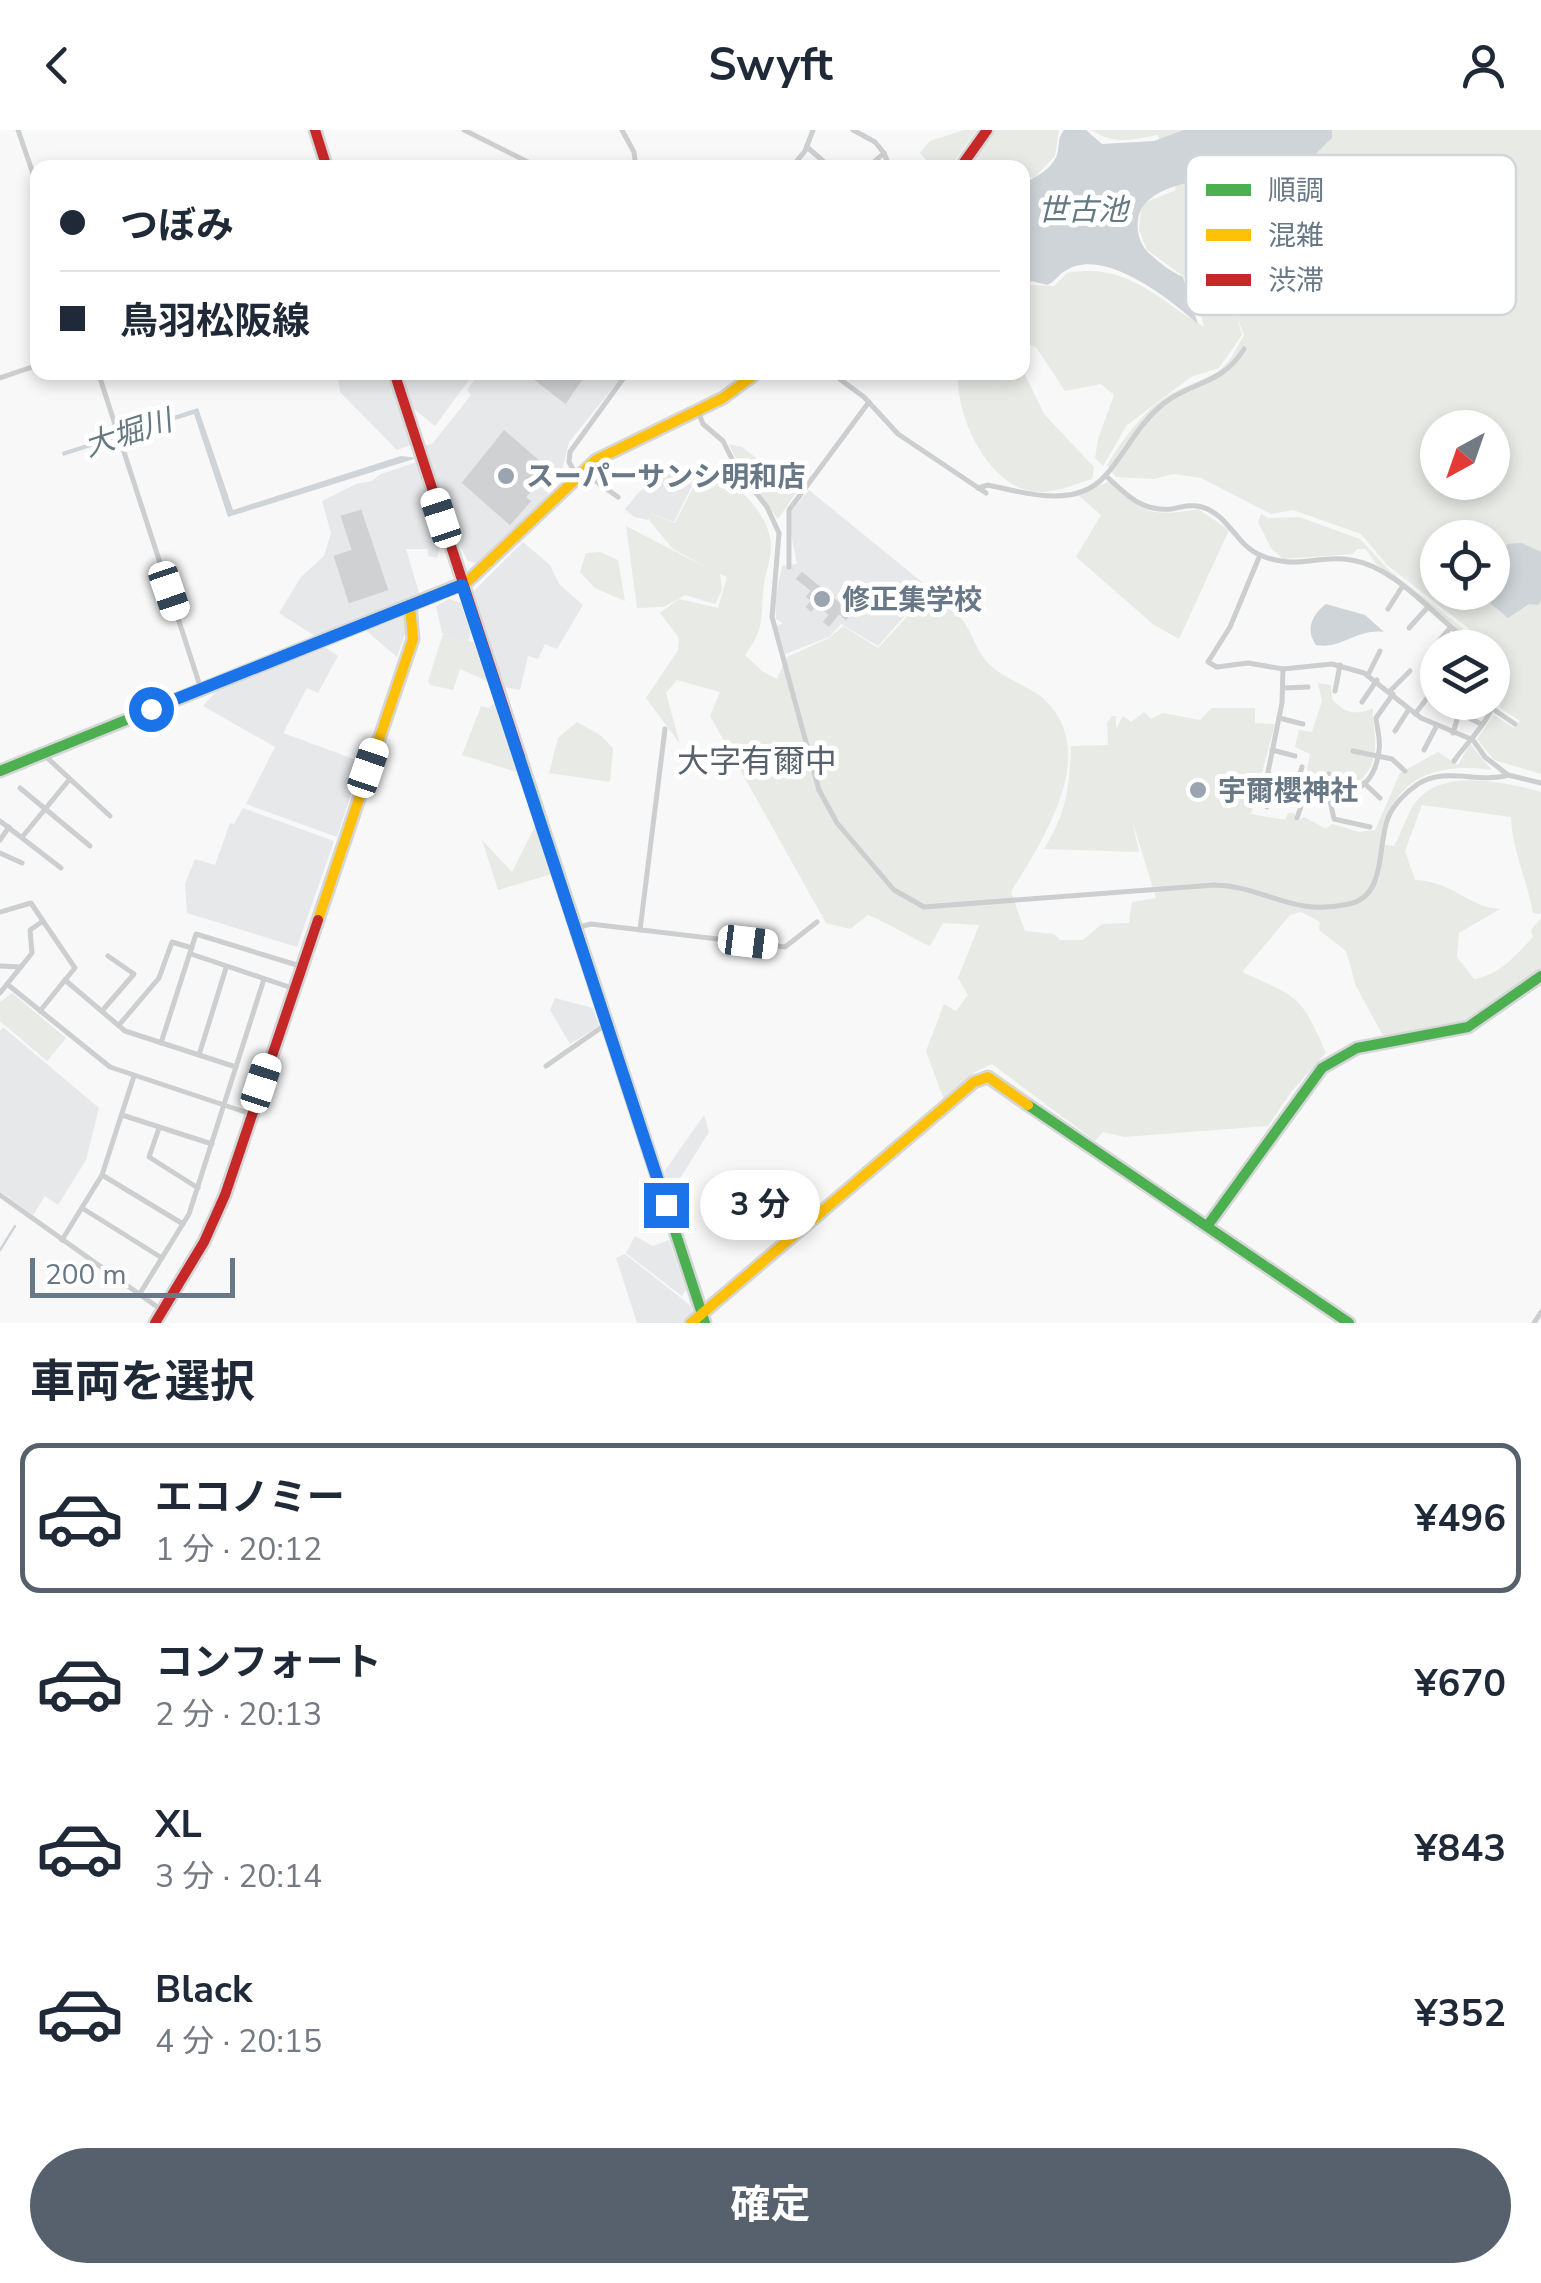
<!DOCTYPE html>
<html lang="ja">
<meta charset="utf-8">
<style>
body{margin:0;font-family:"Nunito Sans","Noto Sans JP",sans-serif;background:#f6f6f7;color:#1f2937;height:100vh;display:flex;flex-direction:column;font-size:38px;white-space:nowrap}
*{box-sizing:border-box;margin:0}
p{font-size:32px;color:#747a83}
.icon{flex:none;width:55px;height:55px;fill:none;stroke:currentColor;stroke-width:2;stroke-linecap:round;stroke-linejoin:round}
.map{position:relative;height:1193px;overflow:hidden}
.drawer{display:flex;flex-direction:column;background:#fff;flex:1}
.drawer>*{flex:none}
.hud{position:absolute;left:30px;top:30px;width:1000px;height:220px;border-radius:20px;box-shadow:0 5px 15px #0003;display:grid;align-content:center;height:220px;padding:0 30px;background:#fff}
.needle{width:65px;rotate:220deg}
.fabs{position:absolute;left:1420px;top:280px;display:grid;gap:20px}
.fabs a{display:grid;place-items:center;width:90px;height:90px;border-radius:50%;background:#fff;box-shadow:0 5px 15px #0003;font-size:50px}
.scale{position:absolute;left:30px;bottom:25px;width:205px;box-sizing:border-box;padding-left:10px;border:5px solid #697887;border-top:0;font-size:28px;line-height:35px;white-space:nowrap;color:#697887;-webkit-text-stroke:8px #fff;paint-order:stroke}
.end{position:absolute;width:45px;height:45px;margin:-22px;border:12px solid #1a73e8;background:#fff;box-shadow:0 0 0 5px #fff}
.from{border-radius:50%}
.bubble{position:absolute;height:70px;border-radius:35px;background:#fff;box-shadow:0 5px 15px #0003;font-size:32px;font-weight:700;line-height:70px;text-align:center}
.car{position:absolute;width:30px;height:60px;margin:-30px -15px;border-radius:12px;box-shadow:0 0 8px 2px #0007;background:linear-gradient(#fff 24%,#345 0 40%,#fff 0 76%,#345 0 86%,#fff 0)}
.hud b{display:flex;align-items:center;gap:35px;height:95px;font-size:38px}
.hud b+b{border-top:2px solid #e0e1e3}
.hud i{width:25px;height:25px;background:#1f2937}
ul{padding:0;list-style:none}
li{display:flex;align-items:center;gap:30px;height:150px;margin:0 20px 15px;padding:0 10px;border:5px solid transparent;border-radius:20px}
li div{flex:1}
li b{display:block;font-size:38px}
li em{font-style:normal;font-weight:700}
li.current{border-color:#57616d}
li>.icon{width:90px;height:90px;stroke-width:1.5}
h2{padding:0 30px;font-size:45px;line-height:120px}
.primary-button{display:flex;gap:20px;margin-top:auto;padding:20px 30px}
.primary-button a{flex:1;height:115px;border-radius:60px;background:#57616d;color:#fff;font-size:40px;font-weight:700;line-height:115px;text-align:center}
header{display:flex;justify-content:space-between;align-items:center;height:130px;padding:0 30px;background:#fff;font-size:45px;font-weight:700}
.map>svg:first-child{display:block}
.built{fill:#e7e8e9}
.green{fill:#e7eae5;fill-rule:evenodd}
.water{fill:#ced4d8}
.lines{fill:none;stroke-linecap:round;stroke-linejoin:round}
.stream{stroke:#ced4d8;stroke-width:2.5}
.building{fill:#cfd1d2;stroke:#e8e8e8;stroke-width:2.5}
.fast-casing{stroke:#d5d6d7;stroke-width:15}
.slow-casing{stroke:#d5d6d7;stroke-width:15}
.jam-casing{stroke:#d5d6d7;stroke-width:15}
.street{stroke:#cdcecf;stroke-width:5}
.fast{stroke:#4caf50;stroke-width:10}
.slow{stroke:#ffc107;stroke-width:10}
.jam{stroke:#c62828;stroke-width:10}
.route{stroke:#1a73e8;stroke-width:12}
.poi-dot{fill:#9ba5af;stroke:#fff;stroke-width:4}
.labels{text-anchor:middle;stroke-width:10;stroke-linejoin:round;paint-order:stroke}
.poi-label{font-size:28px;font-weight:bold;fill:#697887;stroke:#fff;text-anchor:start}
.water-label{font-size:30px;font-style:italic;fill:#657982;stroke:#fff}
.quarter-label{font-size:32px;fill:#57626c;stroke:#fff}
.key{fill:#fff;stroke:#d2d6db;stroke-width:2.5}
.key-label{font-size:28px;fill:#697887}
</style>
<header><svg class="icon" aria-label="back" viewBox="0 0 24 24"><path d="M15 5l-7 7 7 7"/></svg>Swyft<svg class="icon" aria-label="person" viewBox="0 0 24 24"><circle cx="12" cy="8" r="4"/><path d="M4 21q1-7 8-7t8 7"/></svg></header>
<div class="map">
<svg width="1541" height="1193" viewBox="0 0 1541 1193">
<rect width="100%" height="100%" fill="#f8f8f8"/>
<g class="built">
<polygon points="337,242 389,243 413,314 397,320 340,262"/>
<polygon points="402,243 402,242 474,243 435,296 413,278"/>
<polygon points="480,243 625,243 569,312 562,340 544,370 476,433 468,431 453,404 424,316 433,313 471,265 467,260"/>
<polygon points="417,332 442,409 437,428 428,426 428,419 406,419 420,466 318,508 279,483 301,447 324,426 331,403 322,371 356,354 372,351 381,344"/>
<polygon points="692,336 687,346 695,350 674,392 652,384 648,390 634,387 625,379 639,362 665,342"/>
<polygon points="809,360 923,453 913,465 919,470 878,516 841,494 829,507 785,524 777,496 783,493 776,489 775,470 782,436 797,434 789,394 792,380"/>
<polygon points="523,412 550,435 559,454 583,475 557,519 545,514 538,529 528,526 520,560 504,557 474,461"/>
<polygon points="449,469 461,473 471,504 467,513 442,503 436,476"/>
<polygon points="404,485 406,501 397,527 363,498"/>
<polygon points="322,515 338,526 318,563 307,558 283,603 362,632 337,707 246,674 275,617 203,576 221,556"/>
<polygon points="243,678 334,711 297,817 187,783 185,754 195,729 215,735 230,693 234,694"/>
<polygon points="555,868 593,878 599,896 570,914 550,880"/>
<polygon points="3,897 99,978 86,1030 58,1075 45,1066 33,1085 0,1061 0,901"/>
<polygon points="704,985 709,1002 671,1063 664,1042"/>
<polygon points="635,1106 653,1116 669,1110 686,1160 682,1166 626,1123"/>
<polygon points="625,1124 691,1176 693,1183 682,1193 637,1193 616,1128"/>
</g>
<g class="green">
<polygon points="964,0 977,0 952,34 933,37 920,23 930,11"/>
<polygon points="992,0 1059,0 1055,26 1036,46 1023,51 1022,38 966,37"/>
<path d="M1092,0H1541V644L1494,630L1477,609L1494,585L1514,598L1520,591L1500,578C1501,557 1493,540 1492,518L1480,517L1468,498L1387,435L1361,404L1293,380L1271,384L1201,348L1174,344L1154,349L1116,347L1107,335C1121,313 1135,292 1155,275C1175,258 1196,254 1217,242C1230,234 1237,217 1244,205L1237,187L1242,205L1219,238L1191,247L1127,295L1103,336L1095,328L1098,309L1114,265L1101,254L1065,261L1036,217L1023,213L1022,160L1031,155L1054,156L1067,143C1127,132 1157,169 1204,197L1194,154L1147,120L1139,100L1141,79L1146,72L1176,60L1158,5C1134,9 1113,16 1092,0ZM1438,298H1492V352H1438ZM1438,408H1492V462H1438Z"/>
<path d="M1023,241L1045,285L1094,337L1092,349C1071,355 1054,365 1031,361C986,353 955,284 958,243Z"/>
<polygon points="729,314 742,317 798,360 778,389 739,336"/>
<path d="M693,336C726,343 769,378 771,415C772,427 766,441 764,453C760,486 766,498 745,525L762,541L777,549L787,527L829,508L843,496L878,518L927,465C938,473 956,481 964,492C973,505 977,522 988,533C1004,550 1029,555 1046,571C1100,625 1042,711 1011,762L1025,801L1054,804L1060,810H1083L1102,794L1129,793L1132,772L1156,768L1132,690L1139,722L1044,719C1066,684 1070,657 1071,616L1108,615L1107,592L1112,586H1116V599L1123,586L1131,592L1144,582L1151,589L1163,583L1200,590L1212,578H1255V593L1275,594L1251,684L1285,690L1288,683H1294L1297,691L1304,687L1326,699L1332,694L1360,702L1375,700L1400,643L1438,622L1458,635L1470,614L1492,640C1432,631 1389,650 1380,714L1394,716C1402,703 1406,685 1415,673C1441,637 1505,652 1541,662V784L1533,783C1527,749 1512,720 1511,687L1422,675L1405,721L1415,750C1453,751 1467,777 1500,779L1459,803L1457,827L1474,849C1500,845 1516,825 1533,807L1531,800L1541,788V838L1457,895L1383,906L1356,856L1346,821L1319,800L1320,792L1301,782L1290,785L1242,842C1298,868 1300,863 1326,923L1291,962L1268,996L1124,1007L1103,1002L1095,1011L992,934L975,942L944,970L926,921L944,874L956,881L968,865L958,848L979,795L943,793L930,816C909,807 889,793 868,785L850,799L826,793L710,586L720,562L677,550L666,563L680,614L646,568L678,520L679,508L660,483L679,469L718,478L727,447L720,444L722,460L715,474L685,465L664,477L637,478L626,396L715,442L673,419L649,390L651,384L675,393L697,350L689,344Z"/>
<path d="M1108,352C1144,382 1149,388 1198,379L1229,400L1179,509L1154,495L1076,427L1101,385L1078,365Z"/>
<polygon points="1261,384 1269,388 1299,387 1360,409 1389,440 1461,497 1476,517 1376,434 1366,419 1357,419 1353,424 1283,429 1271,418 1258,392"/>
<polygon points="600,422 618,430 625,471 595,458 580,442 586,423"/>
<polygon points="443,504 473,512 489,552 460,539 453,560 430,555 428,551"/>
<path d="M1318,553L1331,555L1332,569C1344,583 1356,586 1373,578C1372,592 1376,605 1375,618C1373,653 1342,666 1311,663L1317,646L1307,641L1310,624L1295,617L1299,600L1312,602L1322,571Z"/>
<polygon points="495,572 519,641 516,642 462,625 481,576 489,578"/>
<polygon points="577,592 600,605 613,618 610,652 549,643 558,608"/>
<polygon points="535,696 552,744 498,760 482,710 512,742"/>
<polygon points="12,863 66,908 47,931 0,891 0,872"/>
</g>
<g class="water">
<path d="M1064,0H1086L1102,14L1154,11L1184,0H1332V8C1317,22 1302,39 1283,48C1260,58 1229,48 1206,50C1181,52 1140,63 1138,90C1136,103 1141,117 1151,125C1161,134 1170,141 1183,147L1198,194C1171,170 1103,115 1065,141C1058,145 1056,151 1047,155L1032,151L1023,156V53C1035,48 1052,39 1057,25C1060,14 1057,9 1064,0Z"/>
<polygon points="198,278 233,380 401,326 417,328 228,387 194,284 63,326 62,322"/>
<polygon points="1522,413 1541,422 1541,470 1538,475 1529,474 1508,488 1478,463 1492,462 1493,427 1503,427 1507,414"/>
<path d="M1326,474L1365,485L1384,502C1358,498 1340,520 1316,515C1305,499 1312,485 1326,474Z"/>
</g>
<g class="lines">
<polyline class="stream" points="0,1120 15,1096"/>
</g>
<g class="building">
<polygon points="522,242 589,242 566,276"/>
<polygon points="504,298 551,339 528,367 533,371 510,397 460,353"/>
<polygon points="362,378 390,461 348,475 332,425 350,419 339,385"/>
<polygon points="802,440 854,483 846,492 839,486 829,499 821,492 827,485 817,477 811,484 804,477 809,471 804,467 809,461 794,449"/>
</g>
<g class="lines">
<g class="fast-casing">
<g id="fast">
<polyline points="520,627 705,1193"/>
<polyline points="0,641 410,475"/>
<polyline points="1028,975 1349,1193"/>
<polyline points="1208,1095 1322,938 1357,918 1468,897 1541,846"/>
</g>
</g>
<g class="slow-casing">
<g id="slow">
<polyline points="318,790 413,509 410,475 467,452 596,330 723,268 758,242"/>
<polyline points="691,1193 974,952 988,947 1028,975"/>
</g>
</g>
<g class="jam-casing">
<g id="jam">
<polyline points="315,0 327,38"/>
<polyline points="960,38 987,0"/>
<polyline points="394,242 520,627"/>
<polyline points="155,1193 204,1112 225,1065 318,790"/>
</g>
</g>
<g class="street">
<polyline points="18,0 38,58"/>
<polyline points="464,0 540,38"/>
<polyline points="622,0 634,22 636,38"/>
<polyline points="853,0 875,12 884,23 867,38"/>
<polyline points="807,17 831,38"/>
<polyline points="884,23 890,38"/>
<polyline points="791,38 805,21 813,0"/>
<polyline points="942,38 950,38"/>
<polyline points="98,242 201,559"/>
<polyline points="830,242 864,267 898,304 986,363"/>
<polyline points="0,248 38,235"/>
<path d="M698,281L703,294L723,311L736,337L767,377L779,403L772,487L819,660L837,693L894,760L924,777L1214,755C1266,756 1289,787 1349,774C1387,766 1377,715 1388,688C1393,675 1406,662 1418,654C1445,636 1479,654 1508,645"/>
<polyline points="584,343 618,367"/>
<polyline points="577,346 569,332 570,322 628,242"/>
<path d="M1106,346C1126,364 1141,382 1171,379C1182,377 1191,374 1202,377C1229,385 1236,415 1260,425C1296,441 1316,424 1351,430C1392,436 1427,478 1458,503L1469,518"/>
<path d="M978,358L988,355C1024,363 1076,379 1105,346C1127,322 1136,296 1163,274C1193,250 1221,256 1244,219"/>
<polyline points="1260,425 1230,497 1208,532 1217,537 1248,533 1283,539 1332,534 1364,543 1421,588 1473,610 1485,627 1508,645 1541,653"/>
<polyline points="789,437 789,380 869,272"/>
<polyline points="1388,479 1402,457"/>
<polyline points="1409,498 1427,478"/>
<polyline points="1433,518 1451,497"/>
<path d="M1283,539L1282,573L1268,642L1277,656C1316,670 1373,678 1379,620C1381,610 1377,599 1376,588L1393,564"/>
<polyline points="1368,545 1380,521"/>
<polyline points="1283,558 1308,557"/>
<polyline points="1335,561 1340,535"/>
<polyline points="1390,561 1410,541"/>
<polyline points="1362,572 1377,550"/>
<polyline points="1493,579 1515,594"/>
<polyline points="1415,584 1431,563"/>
<polyline points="1279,588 1303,594"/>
<polyline points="1395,601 1409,579"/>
<polyline points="1453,603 1459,583 1481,594"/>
<polyline points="1272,620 1295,626"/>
<polyline points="1424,620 1436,597"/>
<polyline points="1353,621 1392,629 1405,641"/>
<polyline points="42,623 110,686"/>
<path d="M1454,631C1470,607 1505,580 1492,550"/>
<polyline points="1364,653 1380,668"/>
<polyline points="20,658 90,716"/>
<polyline points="1294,662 1302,637"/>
<polyline points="1328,669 1329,644"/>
<polyline points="1330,670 1334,689 1370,697"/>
<polyline points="1267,677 1277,656"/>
<polyline points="1297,688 1305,665"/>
<polyline points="0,691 61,738"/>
<polyline points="23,706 69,650"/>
<polyline points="0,710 9,697"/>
<polyline points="0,723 22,733"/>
<polyline points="0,782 31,773 43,791"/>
<polyline points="576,798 591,794 785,817 817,792"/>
<polyline points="640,800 665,599"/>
<polyline points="191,824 292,858"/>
<polyline points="0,836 21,837"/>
<polyline points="7,854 110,937 251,984"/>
<polyline points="0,863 32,823 30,800 43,791 75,838 65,850 125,901 236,937"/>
<polyline points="40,881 65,850"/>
<polyline points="102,881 134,844 108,826"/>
<polyline points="119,895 159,848 172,812 192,818"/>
<polyline points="161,913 196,804 300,836"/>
<polyline points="199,925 226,838"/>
<polyline points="546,936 605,895"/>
<polyline points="122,985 212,1014"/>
<polyline points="159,998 149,1027 198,1058"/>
<polyline points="102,1045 183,1094"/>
<polyline points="0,1065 163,1181"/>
<polyline points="82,1078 162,1128"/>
<polyline points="62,1110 102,1045 134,946"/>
<polyline points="139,1165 189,1084 264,849"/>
<polyline points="1534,1193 1541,1182"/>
</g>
<use href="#fast" class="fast"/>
<use href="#slow" class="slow"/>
<use href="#jam" class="jam"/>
</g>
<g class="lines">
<polyline class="route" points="151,579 462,455 666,1075"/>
</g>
<g class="poi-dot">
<circle cx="506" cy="346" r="10"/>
<circle cx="822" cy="469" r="10"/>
<circle cx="1198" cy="660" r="10"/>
</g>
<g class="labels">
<g class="poi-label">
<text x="526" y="356">スーパーサンシ明和店</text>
<text x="842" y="479">修正集学校</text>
<text x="1218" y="670">宇爾櫻神社</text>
</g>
<g class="water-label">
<text x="1083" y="90">世古池</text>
<text transform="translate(128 303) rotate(-18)" y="10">大堀川</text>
</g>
<g class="quarter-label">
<text x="757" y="642">大字有爾中</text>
</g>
</g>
<rect x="1186" y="25" width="330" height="160" rx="15" class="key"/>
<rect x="1206" y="54" width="45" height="12" fill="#4caf50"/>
<rect x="1206" y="99" width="45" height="12" fill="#ffc107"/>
<rect x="1206" y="144" width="45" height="12" fill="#c62828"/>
<g class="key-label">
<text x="1268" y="70">順調</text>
<text x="1268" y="115">混雑</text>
<text x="1268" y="160">渋滞</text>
</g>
</svg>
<div class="fabs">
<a><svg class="needle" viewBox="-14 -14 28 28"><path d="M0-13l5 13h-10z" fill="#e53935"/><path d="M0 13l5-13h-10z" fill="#747a83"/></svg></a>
<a><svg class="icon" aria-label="locate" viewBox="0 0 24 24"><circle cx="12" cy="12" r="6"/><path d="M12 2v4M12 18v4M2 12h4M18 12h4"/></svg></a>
<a><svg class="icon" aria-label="layers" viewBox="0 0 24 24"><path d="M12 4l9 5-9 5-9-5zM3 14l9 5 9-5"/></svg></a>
</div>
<div class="scale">200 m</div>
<i class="end from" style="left:151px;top:579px"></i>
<i class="end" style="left:666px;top:1075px"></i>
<div class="bubble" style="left:700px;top:1040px;width:120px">3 分</div>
<i class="car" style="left:441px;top:388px;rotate:342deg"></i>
<i class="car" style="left:169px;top:461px;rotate:161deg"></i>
<i class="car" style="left:368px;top:638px;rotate:19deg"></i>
<i class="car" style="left:748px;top:812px;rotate:97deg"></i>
<i class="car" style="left:261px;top:953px;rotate:18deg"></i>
<div class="hud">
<b><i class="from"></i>つぼみ</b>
<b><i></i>鳥羽松阪線</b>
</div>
</div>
<section class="drawer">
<h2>車両を選択</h2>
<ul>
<li class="current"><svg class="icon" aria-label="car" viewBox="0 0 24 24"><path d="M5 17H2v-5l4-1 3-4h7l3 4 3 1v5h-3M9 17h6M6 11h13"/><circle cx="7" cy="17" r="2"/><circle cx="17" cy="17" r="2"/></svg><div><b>エコノミー</b><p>1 分 · 20:12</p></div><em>¥496</em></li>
<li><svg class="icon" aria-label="car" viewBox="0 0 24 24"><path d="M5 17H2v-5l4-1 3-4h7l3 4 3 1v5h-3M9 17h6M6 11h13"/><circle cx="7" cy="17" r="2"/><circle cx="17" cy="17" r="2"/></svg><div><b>コンフォート</b><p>2 分 · 20:13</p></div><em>¥670</em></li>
<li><svg class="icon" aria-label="car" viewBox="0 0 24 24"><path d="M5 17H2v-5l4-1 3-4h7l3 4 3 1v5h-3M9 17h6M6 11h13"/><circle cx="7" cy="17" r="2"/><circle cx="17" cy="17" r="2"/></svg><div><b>XL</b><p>3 分 · 20:14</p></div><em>¥843</em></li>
<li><svg class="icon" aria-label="car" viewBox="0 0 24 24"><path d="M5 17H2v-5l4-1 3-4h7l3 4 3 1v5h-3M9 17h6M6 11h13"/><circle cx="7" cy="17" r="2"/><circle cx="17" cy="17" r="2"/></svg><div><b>Black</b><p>4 分 · 20:15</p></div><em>¥352</em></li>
</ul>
<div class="primary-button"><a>確定</a></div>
</section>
